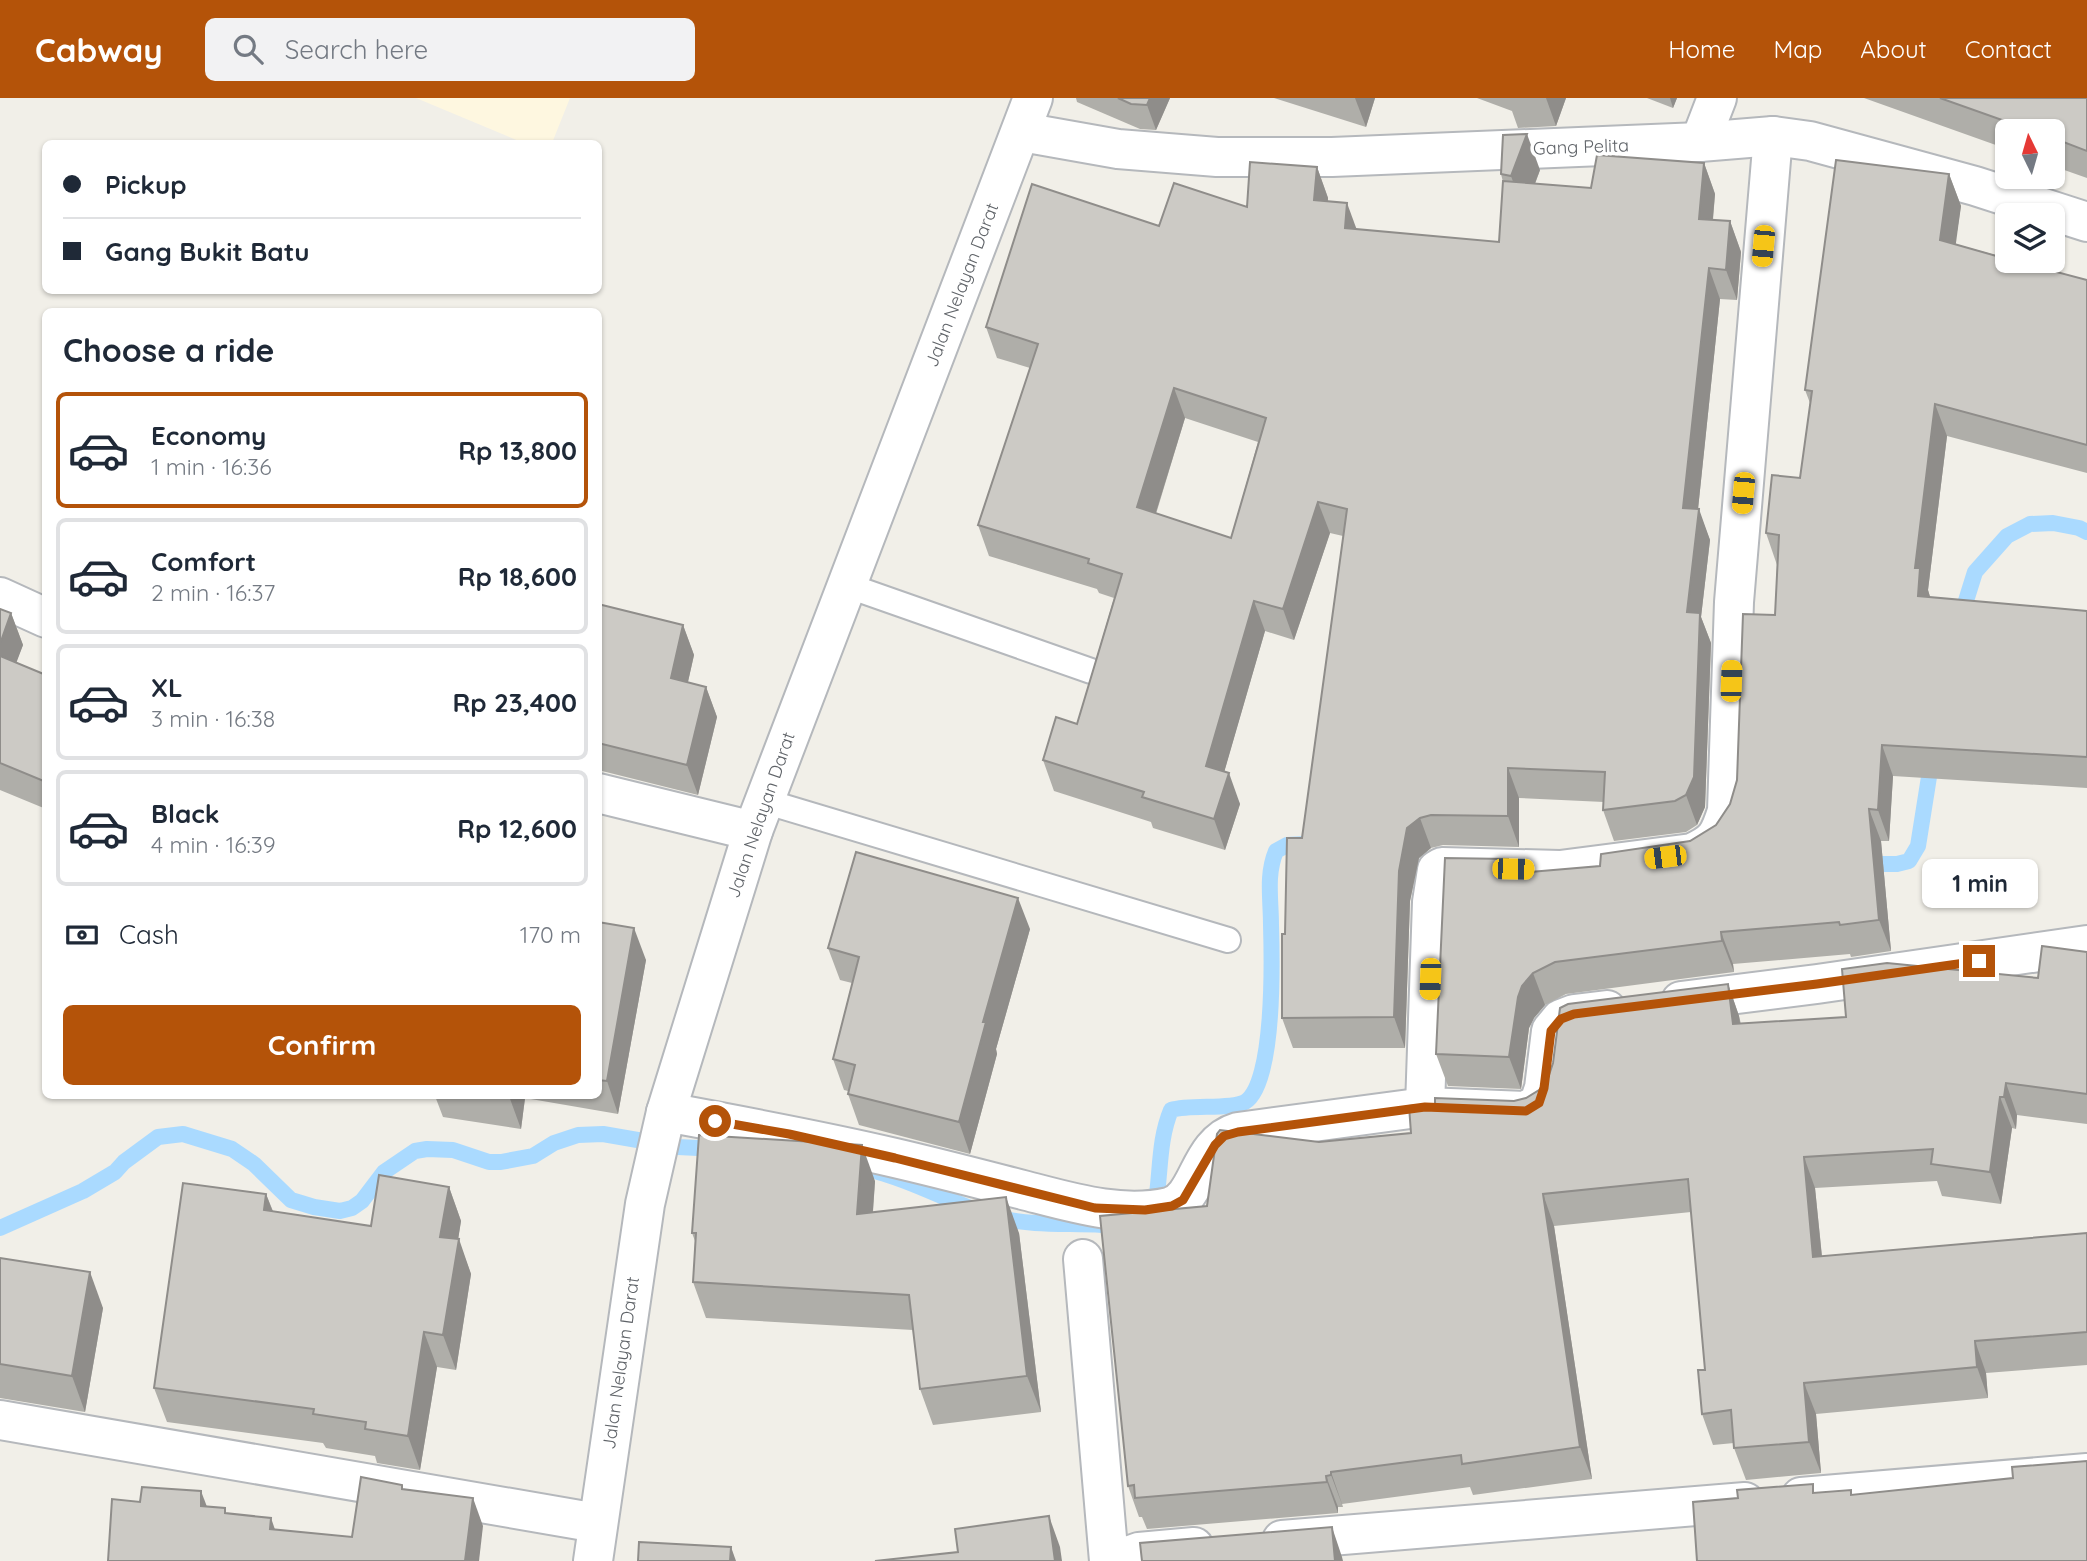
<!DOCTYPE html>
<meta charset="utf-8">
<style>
body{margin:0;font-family:Quicksand,sans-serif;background:#f2f2f3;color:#1f2937;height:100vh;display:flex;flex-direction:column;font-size:26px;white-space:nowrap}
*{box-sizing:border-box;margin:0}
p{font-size:23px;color:#747a83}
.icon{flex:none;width:38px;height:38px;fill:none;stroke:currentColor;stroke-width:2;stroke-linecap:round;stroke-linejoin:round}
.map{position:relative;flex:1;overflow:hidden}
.panel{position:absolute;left:42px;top:210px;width:560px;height:791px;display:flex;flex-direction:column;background:#fff;border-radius:10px;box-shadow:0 2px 5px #0004}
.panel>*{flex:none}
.guide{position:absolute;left:42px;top:42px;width:560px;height:154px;border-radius:10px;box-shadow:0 2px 5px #0004;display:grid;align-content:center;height:154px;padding:0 21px;background:#fff}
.needle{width:46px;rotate:355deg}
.fabs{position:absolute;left:1995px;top:21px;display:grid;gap:14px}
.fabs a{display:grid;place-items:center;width:70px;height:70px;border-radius:10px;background:#fff;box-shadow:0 2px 5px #0004;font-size:35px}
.end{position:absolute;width:32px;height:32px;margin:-16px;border:9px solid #b45309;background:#fff;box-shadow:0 0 0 4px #fff}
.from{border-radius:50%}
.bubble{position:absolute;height:49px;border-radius:10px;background:#fff;box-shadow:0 2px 5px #0004;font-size:23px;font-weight:700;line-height:49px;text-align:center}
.car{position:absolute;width:21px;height:42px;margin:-21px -10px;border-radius:9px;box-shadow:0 0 5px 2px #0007;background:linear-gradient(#f5c518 24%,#345 0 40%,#f5c518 0 76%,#345 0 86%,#f5c518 0)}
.guide b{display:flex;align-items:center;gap:24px;height:66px;font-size:26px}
.guide b+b{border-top:2px solid #e0e1e3}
.guide i{width:18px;height:18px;background:#1f2937}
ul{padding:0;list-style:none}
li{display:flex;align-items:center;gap:21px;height:116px;margin:0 14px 10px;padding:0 7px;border:4px solid #e0e1e3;border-radius:10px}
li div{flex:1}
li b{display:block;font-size:26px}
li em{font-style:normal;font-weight:700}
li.on{border-color:#b45309}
li>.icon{width:63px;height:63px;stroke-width:1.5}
h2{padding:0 21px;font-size:32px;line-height:84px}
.pay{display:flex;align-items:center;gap:18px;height:77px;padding:0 21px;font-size:26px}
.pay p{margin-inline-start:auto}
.cta{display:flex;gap:14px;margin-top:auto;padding:14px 21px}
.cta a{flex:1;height:80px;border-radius:10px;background:#b45309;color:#fff;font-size:28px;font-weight:700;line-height:80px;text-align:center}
header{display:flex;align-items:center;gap:42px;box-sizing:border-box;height:98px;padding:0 35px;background:#b45309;color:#fff}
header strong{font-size:33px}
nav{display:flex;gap:38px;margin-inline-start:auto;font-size:24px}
.search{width:490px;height:63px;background:#f2f2f3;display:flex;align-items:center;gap:18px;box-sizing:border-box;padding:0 24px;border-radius:10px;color:#747a83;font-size:26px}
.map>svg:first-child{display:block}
.commercial{fill:#fef7e0}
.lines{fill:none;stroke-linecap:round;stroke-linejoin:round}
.stream{stroke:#aadaff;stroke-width:16}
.service-casing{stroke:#b5b8bc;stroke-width:28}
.minor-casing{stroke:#b5b8bc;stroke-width:42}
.service{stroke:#fff;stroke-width:24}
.minor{stroke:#fff;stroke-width:38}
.wall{fill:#afaea9;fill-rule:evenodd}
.shaded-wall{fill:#8f8d8a}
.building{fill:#cccac5;stroke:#8f8d8a;stroke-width:2;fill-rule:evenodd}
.route{stroke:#b45309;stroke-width:9}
.labels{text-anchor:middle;stroke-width:7;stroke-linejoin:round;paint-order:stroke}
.street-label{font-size:18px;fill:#5f6368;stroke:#fff}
</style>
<header>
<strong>Cabway</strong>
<div class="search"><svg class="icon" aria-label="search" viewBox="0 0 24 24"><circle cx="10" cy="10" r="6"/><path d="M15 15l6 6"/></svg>Search here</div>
<nav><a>Home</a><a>Map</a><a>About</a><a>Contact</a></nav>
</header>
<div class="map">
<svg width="2087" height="1463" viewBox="0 0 2087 1463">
<rect width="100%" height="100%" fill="#f1efe8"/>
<polygon class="commercial" points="416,0 570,0 552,45 526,46"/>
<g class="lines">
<g class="stream">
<polyline points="1960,522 1975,474 2007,438 2030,426 2053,425 2079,430 2087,434"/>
<polyline points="1863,766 1897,766 1909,763 1918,748 1932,660"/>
<path d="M878,1074C920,1085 958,1109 1000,1120C1034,1128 1067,1125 1102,1127"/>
<path d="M1155,1110C1161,1077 1158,1043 1171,1012C1191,1006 1230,1012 1245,1004C1275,986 1272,860 1271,827C1271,801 1266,777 1276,753L1287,747L1306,746"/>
<polyline points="0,1130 83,1093 115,1074 124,1064 158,1039 183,1036 232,1051 254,1066 291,1102 314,1109 340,1113 352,1110 362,1103 384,1074 415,1053 427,1051 453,1052 489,1064 501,1064 533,1058 554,1045 578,1037 603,1036 678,1049 718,1051"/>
</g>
<g class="service-casing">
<g id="service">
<polyline points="846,487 1091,573"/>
<polyline points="764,703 1228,842"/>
</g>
</g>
<g class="minor-casing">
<g id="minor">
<polyline points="1022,34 1118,51 1217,59 1332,59 1700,44 1773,38 1810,43 1975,88 2087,124"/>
<polyline points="1700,44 1717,0"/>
<polyline points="0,499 46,520"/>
<polyline points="598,695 753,733"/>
<polyline points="1681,903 1817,886 2087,847"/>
<path d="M1425,1009L1432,804L1437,772L1442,769L1560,772L1692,755C1716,744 1719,738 1727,713L1734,504L1773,38"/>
<path d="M666,1014C742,1028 819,1042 895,1060C938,1070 980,1081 1023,1092C1070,1104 1120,1120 1169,1109C1200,1101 1197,1046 1238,1034L1425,1009L1526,1013L1539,1005L1544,990L1551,933L1561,921L1574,916L1607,912"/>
<polyline points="1083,1161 1109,1463"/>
<polyline points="0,1322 597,1425"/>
<polyline points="1801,1399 2087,1375"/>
<polyline points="1282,1442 1745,1404"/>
<polyline points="593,1463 645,1106 666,1014 753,733 1033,0"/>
<polyline points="1114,1463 1139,1454 1194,1449"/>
</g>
</g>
<use href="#service" class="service"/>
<use href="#minor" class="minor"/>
</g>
<g class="wall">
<polygon points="1076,0 1170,0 1156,32 1140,31 1077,4"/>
<polygon points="1274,0 1375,0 1366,29"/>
<polygon points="1477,0 1566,0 1556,28 1518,30 1512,13"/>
<polygon points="1647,0 1677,0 1673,10"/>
<polygon points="1864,0 2087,0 2087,80 2053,68 2053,33 2007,33 2007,51"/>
<path d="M1704,65L1715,96L1713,122L1730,123L1741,154L1737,202L1720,201L1698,411L1710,442L1701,519L1711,545L1705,709L1697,727L1686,734L1614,743L1603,712L1604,704L1519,700V749L1443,747L1431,750L1419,760L1410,803L1405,950H1293L1282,920L1285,836L1302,740L1343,438L1330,435L1294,542L1265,533L1224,674L1240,706L1225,752L1153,730L1151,724L1054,693L1043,662L1077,626L1114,500L1099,495L1097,491L989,458L978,427L1030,270L997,260L986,229L1159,128L1247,109L1317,69L1328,100V103L1357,131L1499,144L1503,84L1501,76L1540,72L1535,86L1591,90ZM1185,320L1258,344L1231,440L1156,416Z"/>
<polygon points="1949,76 1961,108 1955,146 2087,182 2087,375 1947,338 1928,492 1930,499 2087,513 2087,690 1893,678 1889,743 1881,743 1891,853 1851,859 1850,856 1733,866 1734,874 1566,896 1545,907 1534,920 1529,930 1521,991 1448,988 1436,956 1513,776 1600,768 1690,743 1716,727 1730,706 1737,682 1775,517 1777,467 1766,435 1800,380 1810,305 1805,292"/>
<polygon points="598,506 683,527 694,557 688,584 706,589 717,619 698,697 598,672"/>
<polygon points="0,511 11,515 23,547 16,564 46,577 46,711 0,692"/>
<polygon points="598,824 646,862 618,1016 525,1000 521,1031 443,1019 435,998 598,998"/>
<polygon points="1030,831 996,951 997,956 970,1056 859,1027 848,996 848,993 844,992 833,961 852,885 840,882 828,850"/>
<polygon points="2087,854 2087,1026 2017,1017 2016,1031 2012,1030 2001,1106 1942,1098 1937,1083 1815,1090 1822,1158 2087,1135 2087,1267 1986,1275 1988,1300 1816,1316 1821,1375 1746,1382 1734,1350 1734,1345 1713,1347 1702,1316 1705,1272 1691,1114 1554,1128 1592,1381 1473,1397 1470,1389 1342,1406 1343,1409 1338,1409 1338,1415 1147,1431 1142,1419 1139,1419 1128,1388 1207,1108 1319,1044 1411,1035 1526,1000 1728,886 1739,918 1741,926 1846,919 2038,880"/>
<polygon points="875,1083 873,1114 1019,1135 1041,1314 933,1327 920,1291 913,1232 706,1220 693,1184 695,1143 692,1135"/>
<polygon points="449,1089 461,1123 458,1141 471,1176 456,1272 437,1269 420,1372 377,1365 375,1358 326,1350 323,1345 167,1324 154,1290 266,1096 273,1113 371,1128"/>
<polygon points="0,1160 103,1210 85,1314 0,1300"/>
</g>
<g class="shaded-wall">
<polygon points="1150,0 1170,0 1156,32 1147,7"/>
<polygon points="1355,0 1375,0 1366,29"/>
<polygon points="1546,0 1566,0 1556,28"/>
<polygon points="1670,0 1677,0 1673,10"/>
<polygon points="1527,36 1540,72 1524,114 1511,78"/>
<polygon points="1704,65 1715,96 1710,152 1699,121"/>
<polygon points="1317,69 1328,100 1325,133 1314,102"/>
<polygon points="1949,76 1961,108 1952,174 1940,142"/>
<polygon points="1347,105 1358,135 1345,130"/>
<polygon points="1730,123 1741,154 1737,202 1726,172"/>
<polygon points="1709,170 1720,201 1695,440 1683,410"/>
<polygon points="1174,290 1185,320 1148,440 1137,409"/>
<polygon points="1935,306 1947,338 1928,492 1931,502 1918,498 1915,470"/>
<polygon points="1318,404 1330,435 1294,542 1283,511"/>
<polygon points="1699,411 1710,442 1701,519 1711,545 1705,709 1697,727 1686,697 1687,514"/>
<polygon points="1254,503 1265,533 1217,699 1206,668"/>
<polygon points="11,515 23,547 8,587 0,567 0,546"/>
<polygon points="683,527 694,557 682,610 671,580"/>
<polygon points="706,589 717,619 698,697 687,667"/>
<polygon points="1882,647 1893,678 1889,743 1878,712"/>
<polygon points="1508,670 1519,700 1519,749 1508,718"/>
<polygon points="1229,675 1240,706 1225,752 1214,721"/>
<polygon points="1869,711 1881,743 1891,853 1879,822"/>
<polygon points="1420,720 1431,750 1419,760 1410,803 1405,950 1394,919 1399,773 1407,730"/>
<polygon points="1508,761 1520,793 1508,776"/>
<polygon points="1018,800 1030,831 996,951 997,956 970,1056 959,1024 983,924"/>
<polygon points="634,830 646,862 618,1016 607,983"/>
<polygon points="1721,834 1733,866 1734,874 1722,843"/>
<polygon points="1533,875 1545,907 1534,920 1529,930 1521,991 1509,959 1518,899 1522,888"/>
<polygon points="1728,886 1739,918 1745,958 1733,926"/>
<polygon points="2006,985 2017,1017 2016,1031 2004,999"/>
<polygon points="509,998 524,998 525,1000 521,1031"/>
<polygon points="2000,999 2012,1030 2001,1106 1990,1074"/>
<polygon points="862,1047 875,1083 870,1152 857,1116"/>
<polygon points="1804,1059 1815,1090 1825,1190 1813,1159"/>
<polygon points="449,1089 461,1123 453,1174 440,1139"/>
<polygon points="266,1096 279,1130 264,1112"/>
<polygon points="1543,1096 1554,1128 1592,1381 1580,1349"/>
<polygon points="1006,1099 1019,1135 1041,1314 1027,1278"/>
<polygon points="459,1141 471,1176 456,1272 443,1237"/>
<polygon points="90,1174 103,1210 85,1314 72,1278"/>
<polygon points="424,1234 437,1269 420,1372 408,1338"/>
<polygon points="1975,1243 1986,1275 1988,1300 1977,1269"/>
<polygon points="1804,1285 1816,1316 1821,1375 1809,1344"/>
<polygon points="1331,1374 1342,1406 1343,1409 1331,1377"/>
<polygon points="1326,1378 1338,1409 1338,1415 1327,1384"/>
<polygon points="201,1393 212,1422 201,1408"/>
<polygon points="473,1400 483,1428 479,1463 465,1463"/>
<polygon points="1049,1418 1060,1449 1062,1463 1055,1463"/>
<polygon points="271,1420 281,1449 270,1431"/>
<polygon points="1332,1429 1342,1459 1343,1463 1335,1463"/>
<polygon points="731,1449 736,1463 730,1463"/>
</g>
<g class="building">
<polygon points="1118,0 1150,0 1147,7 1131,6"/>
<polygon points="1940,0 2087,0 2087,53 2053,40 2053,33 2033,33"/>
<polygon points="1527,36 1511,78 1501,76 1503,37"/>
<path d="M1597,57L1704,65L1699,121L1730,123L1726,172L1709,170L1683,410L1699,411L1687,514L1700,515L1694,679L1686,697L1675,703L1603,712L1605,674L1508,670V718L1431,717L1420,720L1407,730L1399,773L1394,919L1282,920V836H1285L1287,740H1302L1347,411L1318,404L1283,511L1254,503L1206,668L1229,675L1214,721L1142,699L1144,694L1043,662L1056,619L1077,626L1122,476L1088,465L1089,461L978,427L1038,246L986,229L1032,86L1159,128L1174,85L1247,109L1250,64L1317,69L1314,102L1347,105L1345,130L1499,144L1503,83L1591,90ZM1174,290L1266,320L1231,440L1137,409Z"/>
<polygon points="1836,62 1949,76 1940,142 2007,161 2007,163 2015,163 2087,182 2087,347 1935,306 1915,470 1920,470 1918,498 2087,513 2087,659 1882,647 1878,712 1869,711 1879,822 1840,827 1839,824 1721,834 1722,843 1555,864 1533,875 1522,888 1518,899 1509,959 1436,956 1445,760 1508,761 1508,776 1600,768 1601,756 1690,743 1716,727 1730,706 1737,682 1743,516 1775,517 1779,437 1766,435 1772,377 1800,380 1812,293 1805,292"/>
<polygon points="598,506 683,527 671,580 706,589 687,667 598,645"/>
<polygon points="0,511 11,515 0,546"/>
<polygon points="0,558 46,577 46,684 0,665"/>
<polygon points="856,754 1018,800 983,924 986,924 959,1024 848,996 855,967 833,961 859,859 828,850"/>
<polygon points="598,824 634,830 607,983 598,982"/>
<polygon points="2042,848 2087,854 2087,996 2006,985 2004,999 2000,999 1990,1074 1931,1066 1933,1051 1804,1059 1813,1159 2087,1135 2087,1234 1975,1243 1977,1269 1804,1285 1809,1344 1734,1350 1731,1312 1702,1316 1698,1272 1705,1272 1688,1081 1543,1096 1580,1349 1462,1366 1461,1357 1331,1374 1331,1377 1326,1378 1327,1384 1135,1400 1134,1387 1128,1388 1100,1118 1207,1108 1217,1036 1220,1032 1319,1044 1411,1035 1409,1008 1435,1006 1435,1000 1514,1003 1526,1000 1539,992 1548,980 1553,965 1560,910 1568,906 1728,886 1733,926 1846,919 1842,871 1887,865 2038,880"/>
<polygon points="699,1037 862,1047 857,1116 1006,1099 1027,1278 920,1291 909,1197 693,1184 696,1135 692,1135"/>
<polygon points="379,1077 449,1089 440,1139 459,1141 443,1237 424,1234 408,1338 365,1331 366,1324 313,1316 314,1311 154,1290 183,1085 266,1096 264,1112 371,1128"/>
<polygon points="0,1160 90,1174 72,1278 0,1266"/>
<polygon points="2087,1363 2087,1463 1697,1463 1693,1404 1738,1400 1737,1392 1813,1386 1813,1395 1851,1392 1851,1397 2013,1380 2012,1369"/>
<polygon points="361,1379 402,1387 402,1391 473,1400 465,1463 108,1463 112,1401 140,1404 142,1389 201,1393 201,1408 225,1410 225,1415 271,1420 270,1431 352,1439"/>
<polygon points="1049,1418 1055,1463 875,1463 958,1454 955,1431"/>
<polygon points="1332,1429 1335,1463 1142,1463 1140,1445"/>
<polygon points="639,1444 731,1449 730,1463 638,1463"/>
</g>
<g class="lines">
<polyline class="route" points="715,1023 789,1036 895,1060 1095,1110 1145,1112 1172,1108 1183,1102 1215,1047 1224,1038 1238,1034 1425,1009 1526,1013 1539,1005 1544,990 1551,933 1561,921 1574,916 1817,886 1979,863"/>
</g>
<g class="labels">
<g class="street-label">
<text transform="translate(1581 49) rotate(-2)" y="6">Gang Pelita</text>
<text transform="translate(962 187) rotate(-69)" y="6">Jalan Nelayan Darat</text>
<text transform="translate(761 717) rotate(-71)" y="6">Jalan Nelayan Darat</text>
<text transform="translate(621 1265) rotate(-82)" y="6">Jalan Nelayan Darat</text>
</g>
</g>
</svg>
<div class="fabs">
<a><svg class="needle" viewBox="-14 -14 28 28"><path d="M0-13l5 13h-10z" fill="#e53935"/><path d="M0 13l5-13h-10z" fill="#747a83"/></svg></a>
<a><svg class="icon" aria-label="layers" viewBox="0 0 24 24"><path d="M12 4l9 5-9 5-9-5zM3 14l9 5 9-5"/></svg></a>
</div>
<i class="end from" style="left:715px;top:1023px"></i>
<i class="end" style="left:1979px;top:863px"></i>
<div class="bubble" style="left:1922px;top:761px;width:116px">1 min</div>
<i class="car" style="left:1763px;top:148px;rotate:185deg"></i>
<i class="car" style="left:1743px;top:395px;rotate:185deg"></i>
<i class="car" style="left:1731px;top:583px;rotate:2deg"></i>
<i class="car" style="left:1665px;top:759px;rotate:263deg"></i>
<i class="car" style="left:1513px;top:771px;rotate:91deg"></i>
<i class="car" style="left:1430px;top:881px;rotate:182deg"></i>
<div class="guide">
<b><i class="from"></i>Pickup</b>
<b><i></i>Gang Bukit Batu</b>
</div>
<section class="panel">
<h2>Choose a ride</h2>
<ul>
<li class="on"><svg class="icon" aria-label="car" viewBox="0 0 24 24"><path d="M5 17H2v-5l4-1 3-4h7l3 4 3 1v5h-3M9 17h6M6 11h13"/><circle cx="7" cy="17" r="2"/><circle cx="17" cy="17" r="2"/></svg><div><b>Economy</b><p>1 min · 16:36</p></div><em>Rp 13,800</em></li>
<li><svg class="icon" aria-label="car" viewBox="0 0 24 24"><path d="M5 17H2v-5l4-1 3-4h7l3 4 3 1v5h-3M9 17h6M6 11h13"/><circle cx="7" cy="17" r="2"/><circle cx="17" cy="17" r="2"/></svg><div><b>Comfort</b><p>2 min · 16:37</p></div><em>Rp 18,600</em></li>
<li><svg class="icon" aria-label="car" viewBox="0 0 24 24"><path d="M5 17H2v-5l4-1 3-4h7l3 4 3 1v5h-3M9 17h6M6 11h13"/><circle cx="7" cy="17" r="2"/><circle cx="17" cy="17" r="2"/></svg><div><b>XL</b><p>3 min · 16:38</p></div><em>Rp 23,400</em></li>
<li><svg class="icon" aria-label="car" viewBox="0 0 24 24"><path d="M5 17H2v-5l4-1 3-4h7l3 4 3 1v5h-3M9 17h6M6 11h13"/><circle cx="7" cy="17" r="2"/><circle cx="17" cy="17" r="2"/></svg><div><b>Black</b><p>4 min · 16:39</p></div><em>Rp 12,600</em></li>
</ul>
<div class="pay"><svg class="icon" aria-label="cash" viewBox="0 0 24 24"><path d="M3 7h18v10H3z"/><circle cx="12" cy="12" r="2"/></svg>Cash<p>170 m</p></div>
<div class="cta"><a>Confirm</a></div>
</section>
</div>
